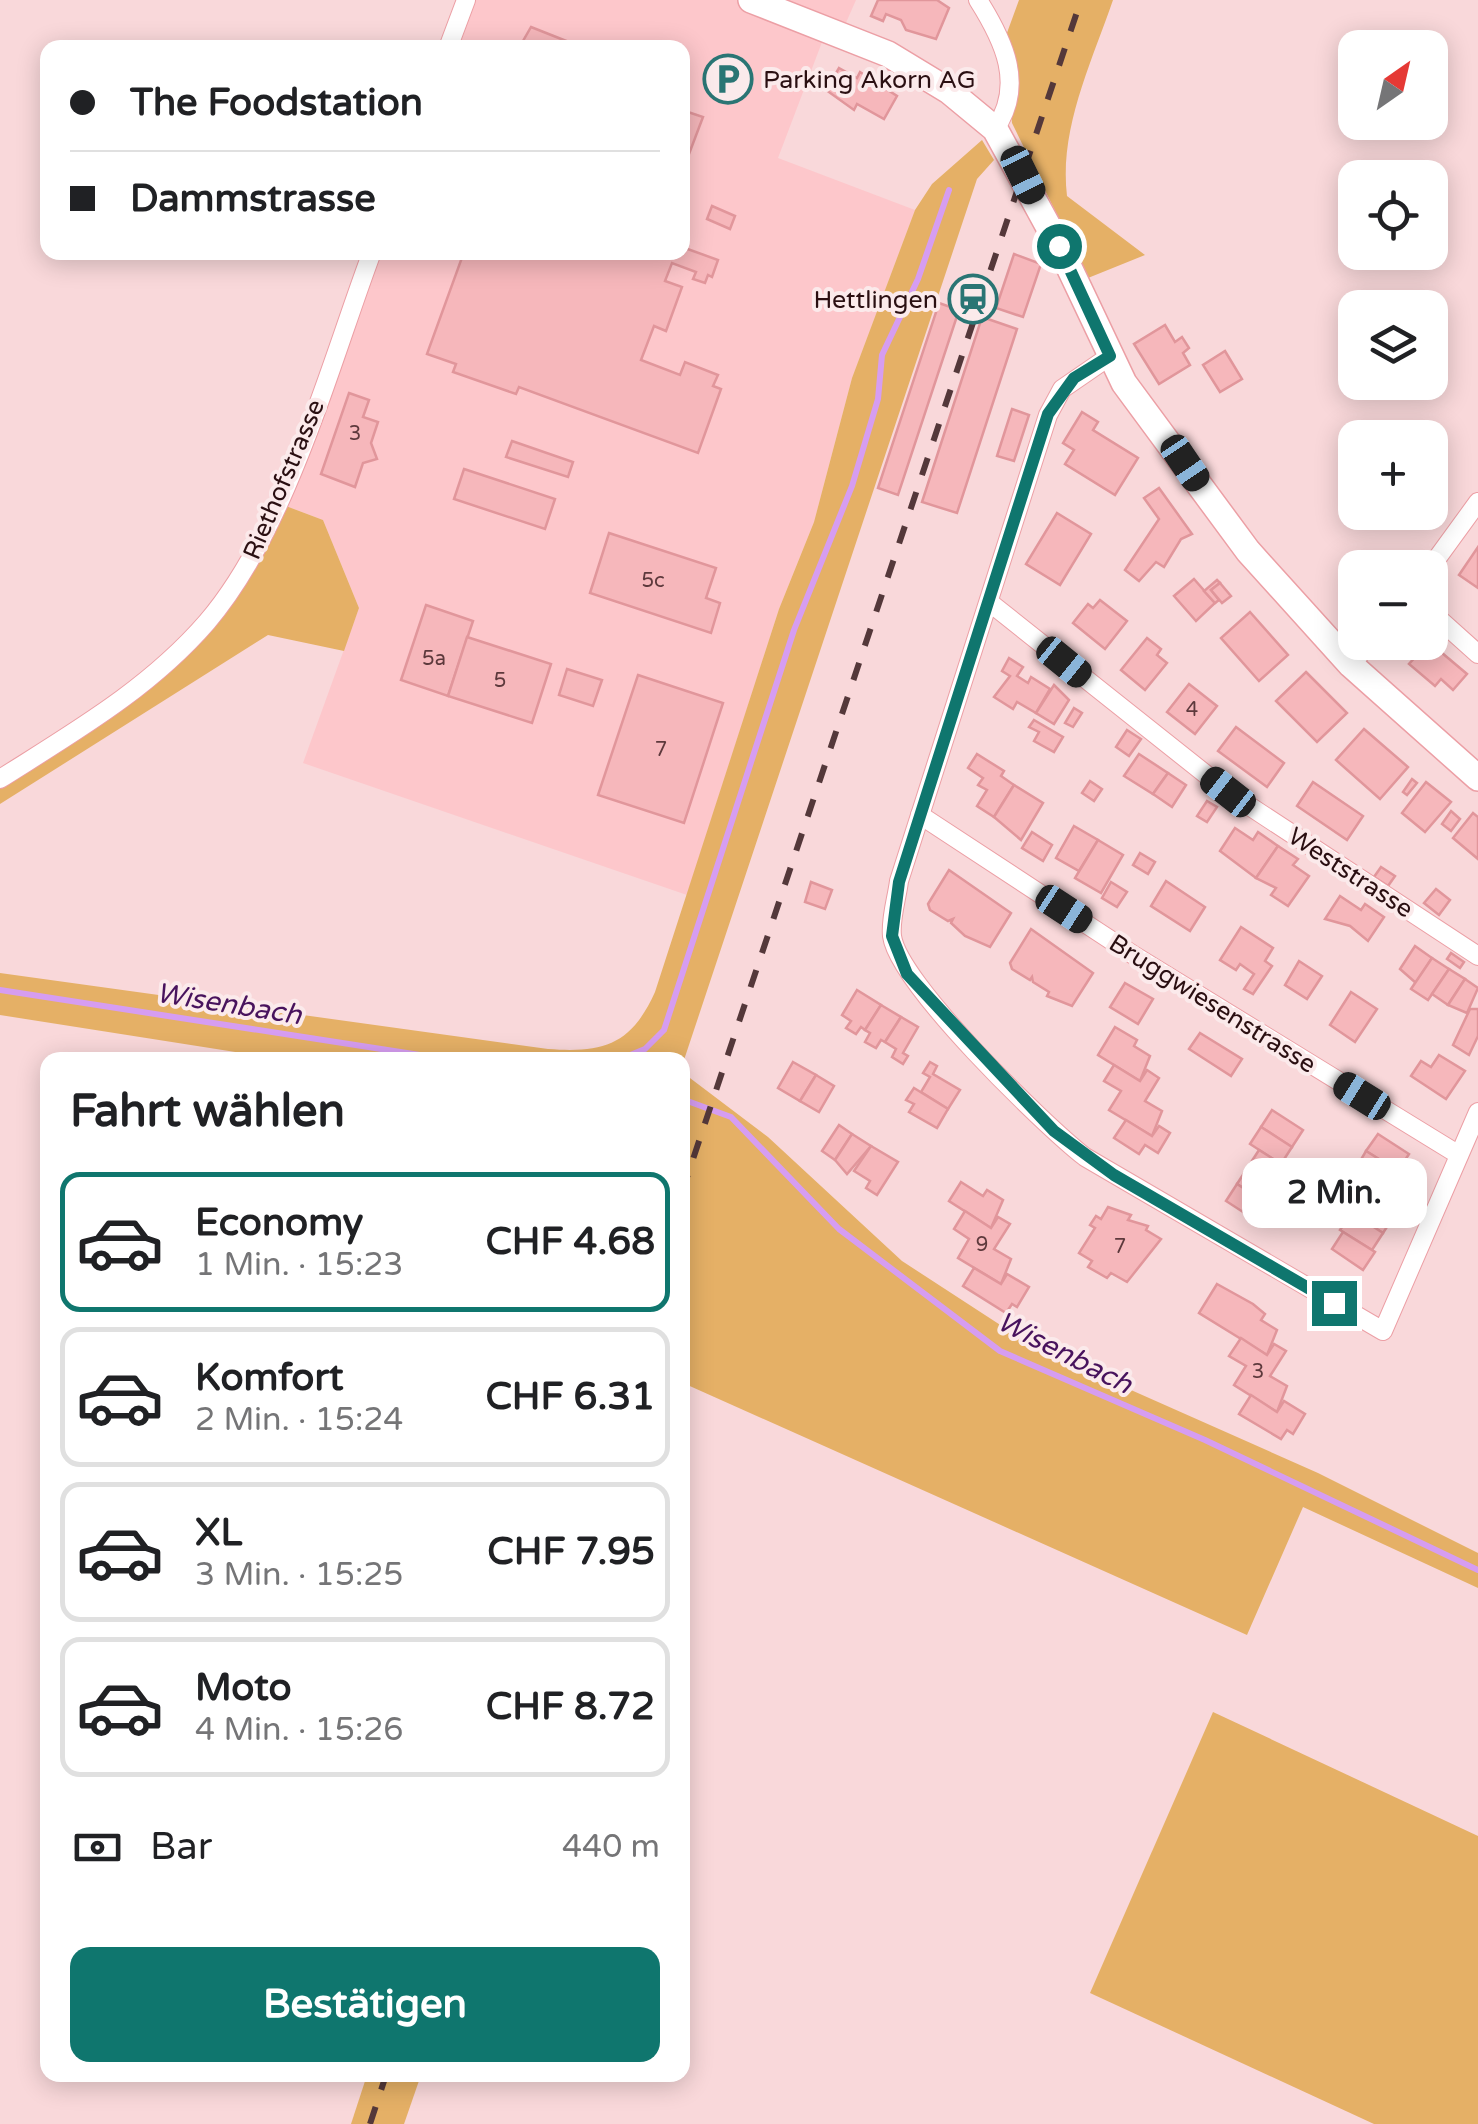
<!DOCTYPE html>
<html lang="de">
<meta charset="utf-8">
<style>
body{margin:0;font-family:"Varela Round",sans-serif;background:#f2f2f2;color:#202124;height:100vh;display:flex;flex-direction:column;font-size:38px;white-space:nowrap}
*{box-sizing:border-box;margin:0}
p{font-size:32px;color:#757577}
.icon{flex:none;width:55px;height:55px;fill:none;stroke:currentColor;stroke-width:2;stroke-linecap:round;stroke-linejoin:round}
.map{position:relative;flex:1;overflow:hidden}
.panel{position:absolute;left:40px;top:1052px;width:650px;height:1030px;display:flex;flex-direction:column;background:#fff;border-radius:20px;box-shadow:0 5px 25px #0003}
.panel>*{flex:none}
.top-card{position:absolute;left:40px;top:40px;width:650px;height:220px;border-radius:20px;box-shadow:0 5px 25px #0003;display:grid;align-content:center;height:220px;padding:0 30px;background:#fff}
.needle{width:65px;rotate:34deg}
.controls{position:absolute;left:1338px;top:30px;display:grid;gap:20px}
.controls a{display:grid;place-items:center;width:110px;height:110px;border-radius:20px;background:#fff;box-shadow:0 5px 25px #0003;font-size:50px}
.end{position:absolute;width:45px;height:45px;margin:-22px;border:12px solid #0f766e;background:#fff;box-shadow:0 0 0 5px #fff}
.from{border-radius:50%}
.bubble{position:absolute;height:70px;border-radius:20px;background:#fff;box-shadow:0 5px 25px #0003;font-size:32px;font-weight:700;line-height:70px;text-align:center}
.car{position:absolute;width:30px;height:60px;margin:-30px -15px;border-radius:12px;box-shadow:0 0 8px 2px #0007;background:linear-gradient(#222 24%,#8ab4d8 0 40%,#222 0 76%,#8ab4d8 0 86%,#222 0)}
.top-card b{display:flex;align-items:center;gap:35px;height:95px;font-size:38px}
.top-card b+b{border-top:2px solid #e0e0e0}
.top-card i{width:25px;height:25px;background:#202124}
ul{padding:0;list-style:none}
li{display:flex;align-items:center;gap:30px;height:140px;margin:0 20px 15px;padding:0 10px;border:5px solid #e0e0e0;border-radius:20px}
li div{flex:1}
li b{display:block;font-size:38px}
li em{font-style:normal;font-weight:700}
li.on{border-color:#0f766e}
li>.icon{width:90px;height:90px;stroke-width:1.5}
h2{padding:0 30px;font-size:45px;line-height:120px}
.pay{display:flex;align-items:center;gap:25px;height:110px;padding:0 30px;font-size:38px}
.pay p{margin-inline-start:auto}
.action{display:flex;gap:20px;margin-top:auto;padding:20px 30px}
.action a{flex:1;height:115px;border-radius:20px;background:#0f766e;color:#fff;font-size:40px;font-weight:700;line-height:115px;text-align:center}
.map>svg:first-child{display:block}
.built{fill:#fdc7cb}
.green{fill:#e5b066}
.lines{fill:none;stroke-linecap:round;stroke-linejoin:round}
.stream{stroke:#d69df1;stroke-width:6}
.building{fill:#f6b7bb;stroke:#e1969b;stroke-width:2.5}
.street-casing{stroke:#ec9fa5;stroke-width:20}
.secondary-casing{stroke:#ec9fa5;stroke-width:28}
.street{stroke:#fff;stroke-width:18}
.secondary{stroke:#fff;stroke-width:25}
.rail{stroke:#54383a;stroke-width:6;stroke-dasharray:18 18;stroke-linecap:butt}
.route{stroke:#0f766e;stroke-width:12}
.labels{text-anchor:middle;stroke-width:8;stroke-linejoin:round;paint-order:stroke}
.number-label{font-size:20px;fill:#5d393c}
.poi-label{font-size:25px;fill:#2a0f12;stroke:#fbeaeb;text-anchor:start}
.street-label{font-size:25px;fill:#2a0f12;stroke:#fbeaeb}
.water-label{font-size:28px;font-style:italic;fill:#48135d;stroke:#fbeaeb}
</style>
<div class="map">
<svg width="1478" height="2124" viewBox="0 0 1478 2124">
<rect width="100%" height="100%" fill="#f9d8da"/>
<polygon class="built" points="466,0 856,0 841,34 827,29 778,158 915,210 852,378 814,522 779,609 687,895 303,763 359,608 323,520 278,503 372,253 682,252 682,48 448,47"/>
<g class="green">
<path d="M1019,0H1113C1091,64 1059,129 1067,196L1145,255L1088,278L1012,123L1004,41Z"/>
<path d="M982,140L994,160L977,179L683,1063L286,1060L0,1015V973L548,1049C604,1053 631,1045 655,992L779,609L814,522L852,378L915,210L932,184Z"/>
<polygon points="278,503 323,520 359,608 344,651 268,635 0,804 0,779 89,723 207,621"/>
<polygon points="682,1072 768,1137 902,1261 1034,1347 1318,1473 1478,1553 1478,1588 1303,1507 1247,1635 683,1383"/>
<polygon points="1213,1712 1478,1836 1478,2124 1374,2124 1090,1993"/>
<polygon points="367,2075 421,2075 404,2124 351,2124"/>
</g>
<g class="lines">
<g class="stream">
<polyline points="0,990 452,1060"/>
<polyline points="618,1060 645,1049 664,1030 794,630 852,486 878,399 882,355 918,279 949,190"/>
<polyline points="682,1099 731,1117 839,1229 1000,1351 1205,1440 1478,1570"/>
</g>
</g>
<g class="building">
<polygon points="878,0 937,0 949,8 936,39 906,30 901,20 886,14 883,21 871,16"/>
<polygon points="531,27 584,48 519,48"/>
<polygon points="839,68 857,78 860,72 897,96 884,119 857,104 854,110 826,90"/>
<polygon points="682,110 703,117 689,154 682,152"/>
<polygon points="712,206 735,216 730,229 707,219"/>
<polygon points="682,247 718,260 712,277 708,275 705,283 693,279 696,272 672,263 665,281 682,287 666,331 654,326 641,360 680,375 685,362 718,375 713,386 721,389 698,453 519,387 516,394 453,372 456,364 427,354 464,252 682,252"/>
<polygon points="1014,254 1041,264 1023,317 996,308"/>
<polygon points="939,303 959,310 898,495 878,488"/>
<polygon points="982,317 1017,329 957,513 922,502"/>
<polygon points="1165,325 1175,342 1182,337 1189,348 1183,353 1190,365 1159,384 1134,344"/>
<polygon points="1225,351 1242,379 1220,392 1203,365"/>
<polygon points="349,393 369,400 363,417 378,422 371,443 377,459 363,463 355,487 321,474"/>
<polygon points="1012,409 1029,415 1014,461 997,456"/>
<polygon points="1082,412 1098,422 1093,430 1138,458 1115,495 1065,464 1074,450 1063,443"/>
<polygon points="512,441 573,462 568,477 506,457"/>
<polygon points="464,469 555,499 545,529 454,499"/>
<polygon points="1159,488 1192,534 1181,539 1164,567 1156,562 1139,581 1125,570 1159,519 1144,498"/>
<polygon points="1057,513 1091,534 1060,585 1026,564"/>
<polygon points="609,533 716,568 706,598 720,603 711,633 590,593"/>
<polygon points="1478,547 1478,588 1459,575"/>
<polygon points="1194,579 1215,603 1196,621 1174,596"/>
<polygon points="1217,580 1220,583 1211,590 1219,600 1215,603 1204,591"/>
<polygon points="1220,583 1231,596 1222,603 1211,590"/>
<polygon points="1100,600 1127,621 1105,649 1073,623 1088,604 1093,608"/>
<polygon points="426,605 473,621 448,696 401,680"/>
<polygon points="1250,612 1288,655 1259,681 1221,638"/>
<polygon points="467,637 551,664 532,723 448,696"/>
<polygon points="1147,638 1161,649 1157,655 1167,663 1145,690 1121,670"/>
<polygon points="1429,642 1467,674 1453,690 1441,679 1435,686 1409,664"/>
<polygon points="1009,658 1023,667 1017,676 1028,683 1031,677 1050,689 1036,713 1017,702 1013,709 994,697 1010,676 1002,671"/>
<polygon points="567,669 602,680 593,706 559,695"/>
<polygon points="1306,672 1347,713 1317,742 1276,701"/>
<polygon points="638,675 723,703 684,823 598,795"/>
<polygon points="1189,684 1217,706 1195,734 1167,712"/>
<polygon points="1054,685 1069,700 1054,724 1036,713"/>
<polygon points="1074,708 1082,713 1073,727 1065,723"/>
<polygon points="1034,720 1063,737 1054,752 1034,741 1039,732 1029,727"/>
<polygon points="1236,727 1284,763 1267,787 1218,751"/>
<polygon points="1364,729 1408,767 1380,799 1336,760"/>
<polygon points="1127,730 1141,739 1129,756 1116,747"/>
<polygon points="977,754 1004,771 1001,776 1014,785 994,817 977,806 987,790 978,785 983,778 968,768"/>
<polygon points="1139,754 1168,773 1153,794 1124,776"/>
<polygon points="1168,773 1186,785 1172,807 1153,794"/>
<polygon points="1412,779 1417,783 1407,795 1403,792"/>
<polygon points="1090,781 1102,789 1094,801 1082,793"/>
<polygon points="1313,782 1363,816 1347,840 1297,806"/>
<polygon points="1426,782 1451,802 1425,832 1402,813"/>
<polygon points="1014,785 1043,803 1021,840 994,817"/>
<polygon points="1207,801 1217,807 1207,822 1197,816"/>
<polygon points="1451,811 1460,819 1451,831 1442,824"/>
<polygon points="1473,813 1478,817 1478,859 1453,838"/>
<polygon points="1074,826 1098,840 1079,871 1056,858"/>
<polygon points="1235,828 1253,840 1258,832 1278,846 1256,878 1220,851"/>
<polygon points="1032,832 1052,845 1043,861 1022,848"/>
<polygon points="1098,840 1123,855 1101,893 1075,878"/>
<polygon points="1278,846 1298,859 1293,865 1309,876 1288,906 1271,895 1276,888 1256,878"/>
<polygon points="1140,853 1155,862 1148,874 1133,865"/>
<polygon points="1381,867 1395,876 1388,886 1374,877"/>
<polygon points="949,870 1011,913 990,947 965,936 951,923 953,919 948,921 930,910 928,904"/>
<polygon points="1166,881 1205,907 1190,931 1151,906"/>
<polygon points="811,882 832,890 825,909 805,902"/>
<polygon points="1111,882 1127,892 1117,907 1102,898"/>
<polygon points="1436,889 1450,900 1439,915 1424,903"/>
<polygon points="1340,896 1361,910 1365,904 1384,917 1368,941 1350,926 1325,919"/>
<polygon points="1241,927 1273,948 1265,961 1272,966 1253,994 1244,989 1254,974 1240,964 1236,970 1220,960"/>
<polygon points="1031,929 1093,973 1072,1006 1047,996 1049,992 1033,982 1032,977 1030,980 1012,969 1010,963"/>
<polygon points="1415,946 1432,958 1416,983 1400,969"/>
<polygon points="1451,953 1464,962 1460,968 1447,959"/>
<polygon points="1432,958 1449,969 1428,1000 1411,989"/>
<polygon points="1299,961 1322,976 1307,999 1285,985"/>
<polygon points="1449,969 1465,979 1448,1005 1432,994"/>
<polygon points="1465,979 1478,988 1467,1013 1448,1005"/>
<polygon points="1125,983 1153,999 1138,1024 1110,1007"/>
<polygon points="857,990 881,1005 865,1030 861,1027 856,1034 846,1028 851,1021 842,1015"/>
<polygon points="1351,992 1377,1009 1355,1042 1330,1025"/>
<polygon points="881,1005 901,1017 885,1042 881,1040 876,1048 865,1042 870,1033 865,1030"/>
<polygon points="1470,1009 1478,1009 1478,1036 1469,1055 1453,1045"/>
<polygon points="901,1017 918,1027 903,1053 908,1056 903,1064 892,1057 896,1049 885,1042"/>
<polygon points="1115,1027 1137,1040 1134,1046 1150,1056 1140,1081 1098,1055"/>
<polygon points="1200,1033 1242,1059 1231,1076 1189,1049"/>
<polygon points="1439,1055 1465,1071 1446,1099 1411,1076 1421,1061 1431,1067"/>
<polygon points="793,1062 816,1075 800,1101 778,1088"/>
<polygon points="930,1062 937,1066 933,1074 960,1090 948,1109 921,1092 930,1077 923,1073"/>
<polygon points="1114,1065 1140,1081 1147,1070 1159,1078 1145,1101 1162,1111 1152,1136 1109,1110 1121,1091 1104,1081"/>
<polygon points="816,1075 834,1086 819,1112 800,1101"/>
<polygon points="914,1088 948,1109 937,1128 909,1112 914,1104 906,1100"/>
<polygon points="1272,1110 1303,1130 1292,1147 1261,1127"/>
<polygon points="1126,1120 1152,1136 1159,1126 1170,1133 1158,1153 1145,1145 1139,1154 1114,1138"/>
<polygon points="839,1125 852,1134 835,1160 822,1151"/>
<polygon points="1261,1127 1292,1147 1281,1164 1250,1144"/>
<polygon points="852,1134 871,1146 847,1174 835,1160"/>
<polygon points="1378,1134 1409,1154 1398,1171 1366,1151"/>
<polygon points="871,1146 898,1162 877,1195 866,1188 870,1181 854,1171"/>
<polygon points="1259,1150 1291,1170 1279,1187 1248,1167"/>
<polygon points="1366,1151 1398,1171 1387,1188 1356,1168"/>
<polygon points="1248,1167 1279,1187 1268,1204 1237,1184"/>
<polygon points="1374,1179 1405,1200 1394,1216 1363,1196"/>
<polygon points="961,1182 983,1196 987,1190 1003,1200 991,1228 949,1201"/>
<polygon points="1237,1184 1268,1204 1257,1221 1226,1201"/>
<polygon points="1363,1196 1394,1216 1383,1233 1352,1213"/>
<polygon points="1108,1207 1131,1215 1128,1220 1148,1226 1146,1230 1161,1239 1127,1282 1111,1273 1107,1278 1088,1267 1092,1261 1079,1253 1095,1228 1090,1225 1096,1216 1101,1219"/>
<polygon points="965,1211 991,1228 998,1217 1010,1224 994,1249 1011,1259 1001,1284 958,1258 969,1239 954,1229"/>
<polygon points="1352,1213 1383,1233 1372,1250 1340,1230"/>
<polygon points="1343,1232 1375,1252 1363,1270 1332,1249"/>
<polygon points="974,1268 1001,1284 1007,1274 1029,1287 1017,1307 1012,1304 1006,1313 963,1286"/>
<polygon points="1217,1284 1253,1304 1265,1314 1261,1320 1277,1330 1267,1355 1199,1313"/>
<polygon points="1241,1338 1267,1355 1274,1344 1286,1351 1270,1376 1287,1386 1277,1412 1234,1385 1246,1366 1229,1356"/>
<polygon points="1251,1395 1277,1412 1284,1401 1305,1414 1293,1434 1287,1430 1281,1439 1239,1414"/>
</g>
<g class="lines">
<g class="street-casing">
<g id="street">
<path d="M978,0C1004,41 1025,85 995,129"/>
<polyline points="448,48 466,0"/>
<path d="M1110,356L1062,389L1048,415L899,881C897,898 890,919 892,936C898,983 1043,1124 1085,1157L1383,1331L1478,1112"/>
<polyline points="1430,568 1478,502"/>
<polyline points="989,602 1228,792 1478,956"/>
<polyline points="1430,611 1478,654"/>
<polyline points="1351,665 1370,642"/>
<path d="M0,779C74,732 149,689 207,622C286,530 329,367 372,252"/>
<polyline points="920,815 1135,956 1459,1155"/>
</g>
</g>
<g class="secondary-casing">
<polyline id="secondary" points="751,0 888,54 949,91 995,129 1059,246 1124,383 1248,551 1351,665 1478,778"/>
</g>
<use href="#street" class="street"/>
<use href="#secondary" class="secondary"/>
<g class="rail">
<polyline points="682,1192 1081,0"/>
<polyline points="370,2124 386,2075"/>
</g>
</g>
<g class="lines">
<polyline class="route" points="1059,246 1110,356 1074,378 1048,414 899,882 892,936 907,974 1054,1131 1114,1175 1334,1303"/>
</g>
<defs>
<g id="parking-ring" transform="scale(2.5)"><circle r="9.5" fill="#fbeaeb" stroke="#2a7574" stroke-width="1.5"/><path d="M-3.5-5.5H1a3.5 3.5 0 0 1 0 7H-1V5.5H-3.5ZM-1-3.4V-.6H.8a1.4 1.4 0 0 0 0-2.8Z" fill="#2a7574"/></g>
<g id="station-ring" transform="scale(2.5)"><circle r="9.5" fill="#fbeaeb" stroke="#2a7574" stroke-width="1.5"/><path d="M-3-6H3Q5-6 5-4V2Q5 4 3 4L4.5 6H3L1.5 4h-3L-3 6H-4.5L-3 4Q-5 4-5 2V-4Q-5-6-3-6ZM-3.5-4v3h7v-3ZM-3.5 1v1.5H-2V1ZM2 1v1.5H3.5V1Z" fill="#2a7574"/></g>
</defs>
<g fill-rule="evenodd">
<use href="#parking-ring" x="728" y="79"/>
<use href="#station-ring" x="973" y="299"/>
</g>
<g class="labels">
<g class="number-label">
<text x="355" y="440">3</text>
<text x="653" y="587">5c</text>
<text x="434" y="665">5a</text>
<text x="500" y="687">5</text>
<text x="1192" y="716">4</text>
<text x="661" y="756">7</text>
<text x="982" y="1251">9</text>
<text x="1120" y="1253">7</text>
<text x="1258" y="1378">3</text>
</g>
<g class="poi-label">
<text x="763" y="88">Parking Akorn AG</text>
<text x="938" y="308" text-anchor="end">Hettlingen</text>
</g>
<g class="street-label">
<text transform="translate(283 479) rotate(-67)" y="9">Riethofstrasse</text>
<text transform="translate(1351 872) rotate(33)" y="9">Weststrasse</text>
<text transform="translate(1213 1003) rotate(32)" y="9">Bruggwiesenstrasse</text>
</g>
<g class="water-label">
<text transform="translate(229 1003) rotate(9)" y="10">Wisenbach</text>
<text transform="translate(1065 1352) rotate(27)" y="10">Wisenbach</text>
</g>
</g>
</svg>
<div class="controls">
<a><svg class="needle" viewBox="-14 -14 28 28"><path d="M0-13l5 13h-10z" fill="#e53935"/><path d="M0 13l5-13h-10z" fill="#757577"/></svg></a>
<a><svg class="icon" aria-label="locate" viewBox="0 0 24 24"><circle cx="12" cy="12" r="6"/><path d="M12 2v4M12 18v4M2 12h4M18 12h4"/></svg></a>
<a><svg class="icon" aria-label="layers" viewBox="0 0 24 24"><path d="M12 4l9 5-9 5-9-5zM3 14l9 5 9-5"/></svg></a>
<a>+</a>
<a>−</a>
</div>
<i class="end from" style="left:1059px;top:246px"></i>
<i class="end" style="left:1334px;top:1303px"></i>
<div class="bubble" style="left:1242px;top:1158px;width:185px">2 Min.</div>
<i class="car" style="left:1023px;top:175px;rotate:154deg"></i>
<i class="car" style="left:1185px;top:463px;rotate:146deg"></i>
<i class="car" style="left:1064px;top:662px;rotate:129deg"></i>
<i class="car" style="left:1228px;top:792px;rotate:308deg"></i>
<i class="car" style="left:1064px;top:909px;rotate:123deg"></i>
<i class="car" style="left:1362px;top:1096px;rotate:302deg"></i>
<div class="top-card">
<b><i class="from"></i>The Foodstation</b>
<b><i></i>Dammstrasse</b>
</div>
<section class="panel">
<h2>Fahrt wählen</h2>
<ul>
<li class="on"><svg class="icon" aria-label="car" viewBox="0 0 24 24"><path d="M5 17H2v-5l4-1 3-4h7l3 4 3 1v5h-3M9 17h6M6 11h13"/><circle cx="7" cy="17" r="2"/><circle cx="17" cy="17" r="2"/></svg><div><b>Economy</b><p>1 Min. · 15:23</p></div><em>CHF 4.68</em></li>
<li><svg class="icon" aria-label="car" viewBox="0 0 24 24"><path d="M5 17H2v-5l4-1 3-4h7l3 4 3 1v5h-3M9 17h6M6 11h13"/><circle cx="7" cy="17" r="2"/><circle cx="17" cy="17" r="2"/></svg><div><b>Komfort</b><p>2 Min. · 15:24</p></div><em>CHF 6.31</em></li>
<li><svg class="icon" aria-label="car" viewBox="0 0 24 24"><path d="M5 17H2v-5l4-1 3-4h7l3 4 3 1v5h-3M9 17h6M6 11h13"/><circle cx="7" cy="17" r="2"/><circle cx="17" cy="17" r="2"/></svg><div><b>XL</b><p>3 Min. · 15:25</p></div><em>CHF 7.95</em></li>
<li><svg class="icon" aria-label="car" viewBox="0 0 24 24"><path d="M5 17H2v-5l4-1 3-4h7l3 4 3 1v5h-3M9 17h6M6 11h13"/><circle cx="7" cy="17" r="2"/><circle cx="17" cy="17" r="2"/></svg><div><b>Moto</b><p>4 Min. · 15:26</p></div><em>CHF 8.72</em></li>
</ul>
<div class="pay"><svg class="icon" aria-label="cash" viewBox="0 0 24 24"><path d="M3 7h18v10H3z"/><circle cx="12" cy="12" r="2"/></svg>Bar<p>440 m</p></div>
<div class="action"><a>Bestätigen</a></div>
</section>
</div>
